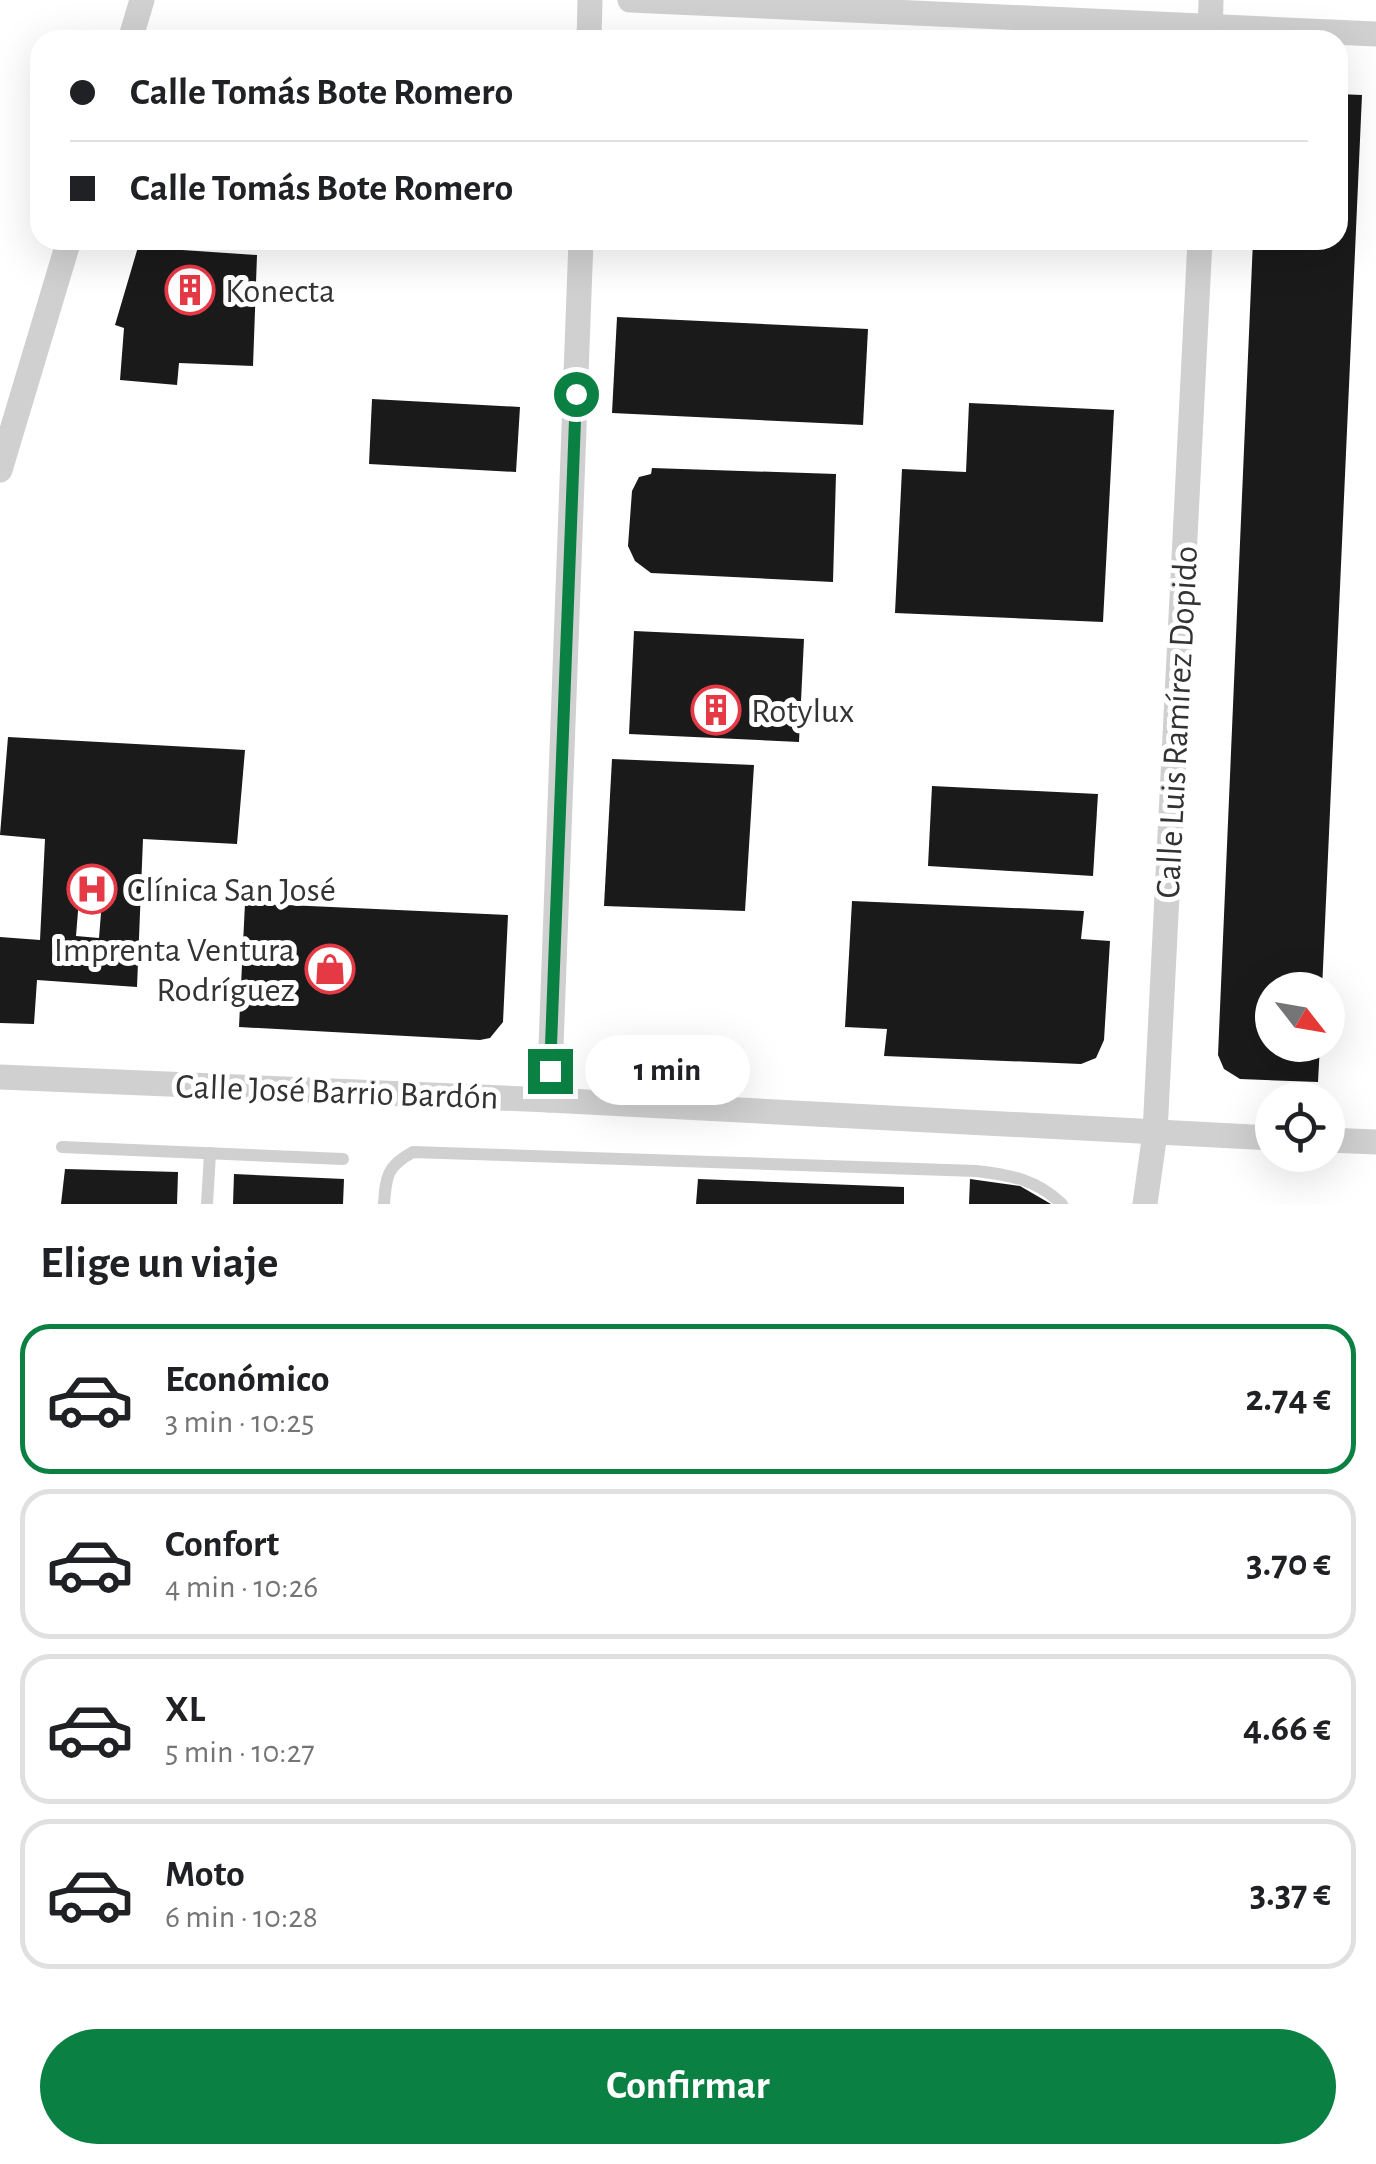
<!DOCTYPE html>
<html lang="es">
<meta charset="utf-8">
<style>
body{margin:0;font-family:"Alegreya Sans",sans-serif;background:#f6f6f6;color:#202124;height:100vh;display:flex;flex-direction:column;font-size:38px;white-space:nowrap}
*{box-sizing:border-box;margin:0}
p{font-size:32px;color:#757577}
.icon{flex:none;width:55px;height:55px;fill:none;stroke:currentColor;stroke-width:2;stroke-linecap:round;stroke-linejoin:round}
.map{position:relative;height:1204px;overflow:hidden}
.drawer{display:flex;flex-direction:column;background:#fff;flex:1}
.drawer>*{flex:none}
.hud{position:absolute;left:30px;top:30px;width:1318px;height:220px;border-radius:30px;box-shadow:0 10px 40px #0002;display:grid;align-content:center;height:220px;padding:0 40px;background:#fff}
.needle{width:65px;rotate:121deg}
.fabs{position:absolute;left:1255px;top:972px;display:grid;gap:20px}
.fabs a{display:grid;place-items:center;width:90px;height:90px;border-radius:50%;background:#fff;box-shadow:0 10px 40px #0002;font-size:50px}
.end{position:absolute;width:45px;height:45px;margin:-22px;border:12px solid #0b8043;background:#fff;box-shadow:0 0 0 5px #fff}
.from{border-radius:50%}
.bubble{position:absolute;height:70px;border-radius:35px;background:#fff;box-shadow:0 10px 40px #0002;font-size:32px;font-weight:700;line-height:70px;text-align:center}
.hud b{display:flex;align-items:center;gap:35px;height:95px;font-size:38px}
.hud b+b{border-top:2px solid #e0e0e0}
.hud i{width:25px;height:25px;background:#202124}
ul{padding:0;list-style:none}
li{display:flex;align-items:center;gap:30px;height:150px;margin:0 20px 15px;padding:0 20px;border:5px solid #e0e0e0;border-radius:30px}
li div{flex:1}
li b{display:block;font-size:38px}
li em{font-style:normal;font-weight:700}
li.current{border-color:#0b8043}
li>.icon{width:90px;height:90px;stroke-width:1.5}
h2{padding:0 40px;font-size:45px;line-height:120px}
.button{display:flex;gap:20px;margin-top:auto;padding:20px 40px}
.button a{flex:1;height:115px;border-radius:60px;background:#0b8043;color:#fff;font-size:40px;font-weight:700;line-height:115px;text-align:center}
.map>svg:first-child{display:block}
.building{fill:#1a1a1a;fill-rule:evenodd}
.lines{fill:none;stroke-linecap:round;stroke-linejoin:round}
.service{stroke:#d0d0d0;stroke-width:12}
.minor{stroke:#d0d0d0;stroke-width:25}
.route{stroke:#0b8043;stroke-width:12}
.labels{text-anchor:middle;stroke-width:10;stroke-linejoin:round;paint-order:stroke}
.poi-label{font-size:35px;fill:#333;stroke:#fff;text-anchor:start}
.street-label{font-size:35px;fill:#333;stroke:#fff}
</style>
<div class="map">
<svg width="1376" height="1204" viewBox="0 0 1376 1204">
<rect width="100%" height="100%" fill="#fff"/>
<g class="building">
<polygon points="1338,94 1362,95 1322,990 1272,990 1272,1045 1320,1045 1318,1082 1240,1079 1224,1069 1218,1055 1253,240 1338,240"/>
<polygon points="138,247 257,255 253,366 179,363 177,385 120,380 124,328 115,325"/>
<polygon points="617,317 868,329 863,425 612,413"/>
<polygon points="372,399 520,407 516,472 369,464"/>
<polygon points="969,403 1114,410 1103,622 895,613 902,469 966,472"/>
<polygon points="652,468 836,474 833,582 651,573 635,561 628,546 632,491 639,477 651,474"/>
<polygon points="634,631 804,639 799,742 629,734"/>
<path d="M8,737L245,750L237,844L143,839L137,987L37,980L34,1024L0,1023V937L40,940L45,839L0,835ZM81,874L104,876L99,938L76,936Z"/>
<polygon points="612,759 754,765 745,911 604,906"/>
<polygon points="932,786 1098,794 1093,876 928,866"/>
<polygon points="852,901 1084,911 1081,939 1110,941 1104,1040 1096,1058 1081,1064 884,1056 887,1029 845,1027"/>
<polygon points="245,903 508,915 503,1022 490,1038 480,1040 239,1027"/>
<polygon points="65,1169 178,1172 177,1204 61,1204"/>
<polygon points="234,1174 344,1179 343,1204 233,1204"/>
<polygon points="698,1179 904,1187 904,1204 696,1204"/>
<polygon points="970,1179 1020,1186 1051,1204 969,1204"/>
</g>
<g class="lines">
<g class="service">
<polyline points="62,1147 343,1159"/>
<polyline points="207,1204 210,1153"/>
<path d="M384,1204C386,1176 387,1166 413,1152L976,1171C1010,1175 1036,1179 1062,1204"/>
</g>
<g class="minor">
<polyline points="630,0 1376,34"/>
<polyline points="130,40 142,0"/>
<polyline points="589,40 590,0"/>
<polyline points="1210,40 1211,0"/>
<polyline points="0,470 69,240"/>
<polyline points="0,1077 549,1100 1272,1138"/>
<polyline points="549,1100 581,240"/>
<polyline points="1328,1140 1376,1142"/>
<polyline points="1145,1204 1155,1133 1200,240"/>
</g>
</g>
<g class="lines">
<polyline class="route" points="550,1071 576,394"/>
</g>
<defs>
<g id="building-ring" transform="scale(2.5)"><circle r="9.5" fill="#fff" stroke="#e63946" stroke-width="1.5"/><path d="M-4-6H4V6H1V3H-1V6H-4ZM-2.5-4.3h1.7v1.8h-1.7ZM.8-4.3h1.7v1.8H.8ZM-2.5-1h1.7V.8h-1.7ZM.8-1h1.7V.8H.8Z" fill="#e63946"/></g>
<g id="hospital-ring" transform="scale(2.5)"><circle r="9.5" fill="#fff" stroke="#e63946" stroke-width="1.5"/><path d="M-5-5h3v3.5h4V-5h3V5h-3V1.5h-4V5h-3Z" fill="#e63946"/></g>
<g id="shop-ring" transform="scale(2.5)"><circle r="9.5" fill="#fff" stroke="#e63946" stroke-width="1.5"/><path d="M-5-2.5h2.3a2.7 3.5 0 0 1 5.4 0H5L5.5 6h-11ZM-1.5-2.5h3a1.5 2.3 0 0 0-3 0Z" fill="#e63946"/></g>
</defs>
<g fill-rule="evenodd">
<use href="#building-ring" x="190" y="290"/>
<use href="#building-ring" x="716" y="710"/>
<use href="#hospital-ring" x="92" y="889"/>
<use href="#shop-ring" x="330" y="969"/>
</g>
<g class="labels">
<g class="poi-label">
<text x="225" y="302">Konecta</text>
<text x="751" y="722">Rotylux</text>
<text x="127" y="901">Clínica San José</text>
<text x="295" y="961" text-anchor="end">Imprenta Ventura<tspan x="295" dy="40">Rodríguez</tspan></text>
</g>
<g class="street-label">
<text transform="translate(1176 722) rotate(-87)" y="12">Calle Luis Ramírez Dopido</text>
<text transform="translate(337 1091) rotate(2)" y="12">Calle José Barrio Bardón</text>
</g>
</g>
</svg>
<div class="fabs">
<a><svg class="needle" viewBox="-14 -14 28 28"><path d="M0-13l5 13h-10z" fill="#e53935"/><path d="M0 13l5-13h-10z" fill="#757577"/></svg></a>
<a><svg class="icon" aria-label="locate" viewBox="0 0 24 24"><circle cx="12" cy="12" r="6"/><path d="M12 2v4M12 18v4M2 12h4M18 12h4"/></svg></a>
</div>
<i class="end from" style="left:576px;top:394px"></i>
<i class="end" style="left:550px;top:1071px"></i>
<div class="bubble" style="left:585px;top:1035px;width:165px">1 min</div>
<div class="hud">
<b><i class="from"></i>Calle Tomás Bote Romero</b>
<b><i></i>Calle Tomás Bote Romero</b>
</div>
</div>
<section class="drawer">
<h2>Elige un viaje</h2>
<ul>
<li class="current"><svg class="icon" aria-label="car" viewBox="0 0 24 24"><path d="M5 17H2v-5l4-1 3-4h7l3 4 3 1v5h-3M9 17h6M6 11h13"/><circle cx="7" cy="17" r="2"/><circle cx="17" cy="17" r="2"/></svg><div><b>Económico</b><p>3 min · 10:25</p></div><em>2.74 €</em></li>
<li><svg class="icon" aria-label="car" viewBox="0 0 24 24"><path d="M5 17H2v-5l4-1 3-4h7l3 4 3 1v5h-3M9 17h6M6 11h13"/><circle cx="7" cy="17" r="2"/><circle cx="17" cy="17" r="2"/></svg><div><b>Confort</b><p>4 min · 10:26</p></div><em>3.70 €</em></li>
<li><svg class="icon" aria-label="car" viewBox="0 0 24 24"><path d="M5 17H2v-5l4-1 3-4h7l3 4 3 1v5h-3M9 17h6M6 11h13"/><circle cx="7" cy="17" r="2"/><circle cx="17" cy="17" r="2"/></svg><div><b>XL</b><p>5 min · 10:27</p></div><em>4.66 €</em></li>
<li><svg class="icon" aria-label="car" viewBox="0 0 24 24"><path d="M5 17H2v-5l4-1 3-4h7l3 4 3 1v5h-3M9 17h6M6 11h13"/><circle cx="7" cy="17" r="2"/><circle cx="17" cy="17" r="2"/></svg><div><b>Moto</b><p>6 min · 10:28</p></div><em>3.37 €</em></li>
</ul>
<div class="button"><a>Confirmar</a></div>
</section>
